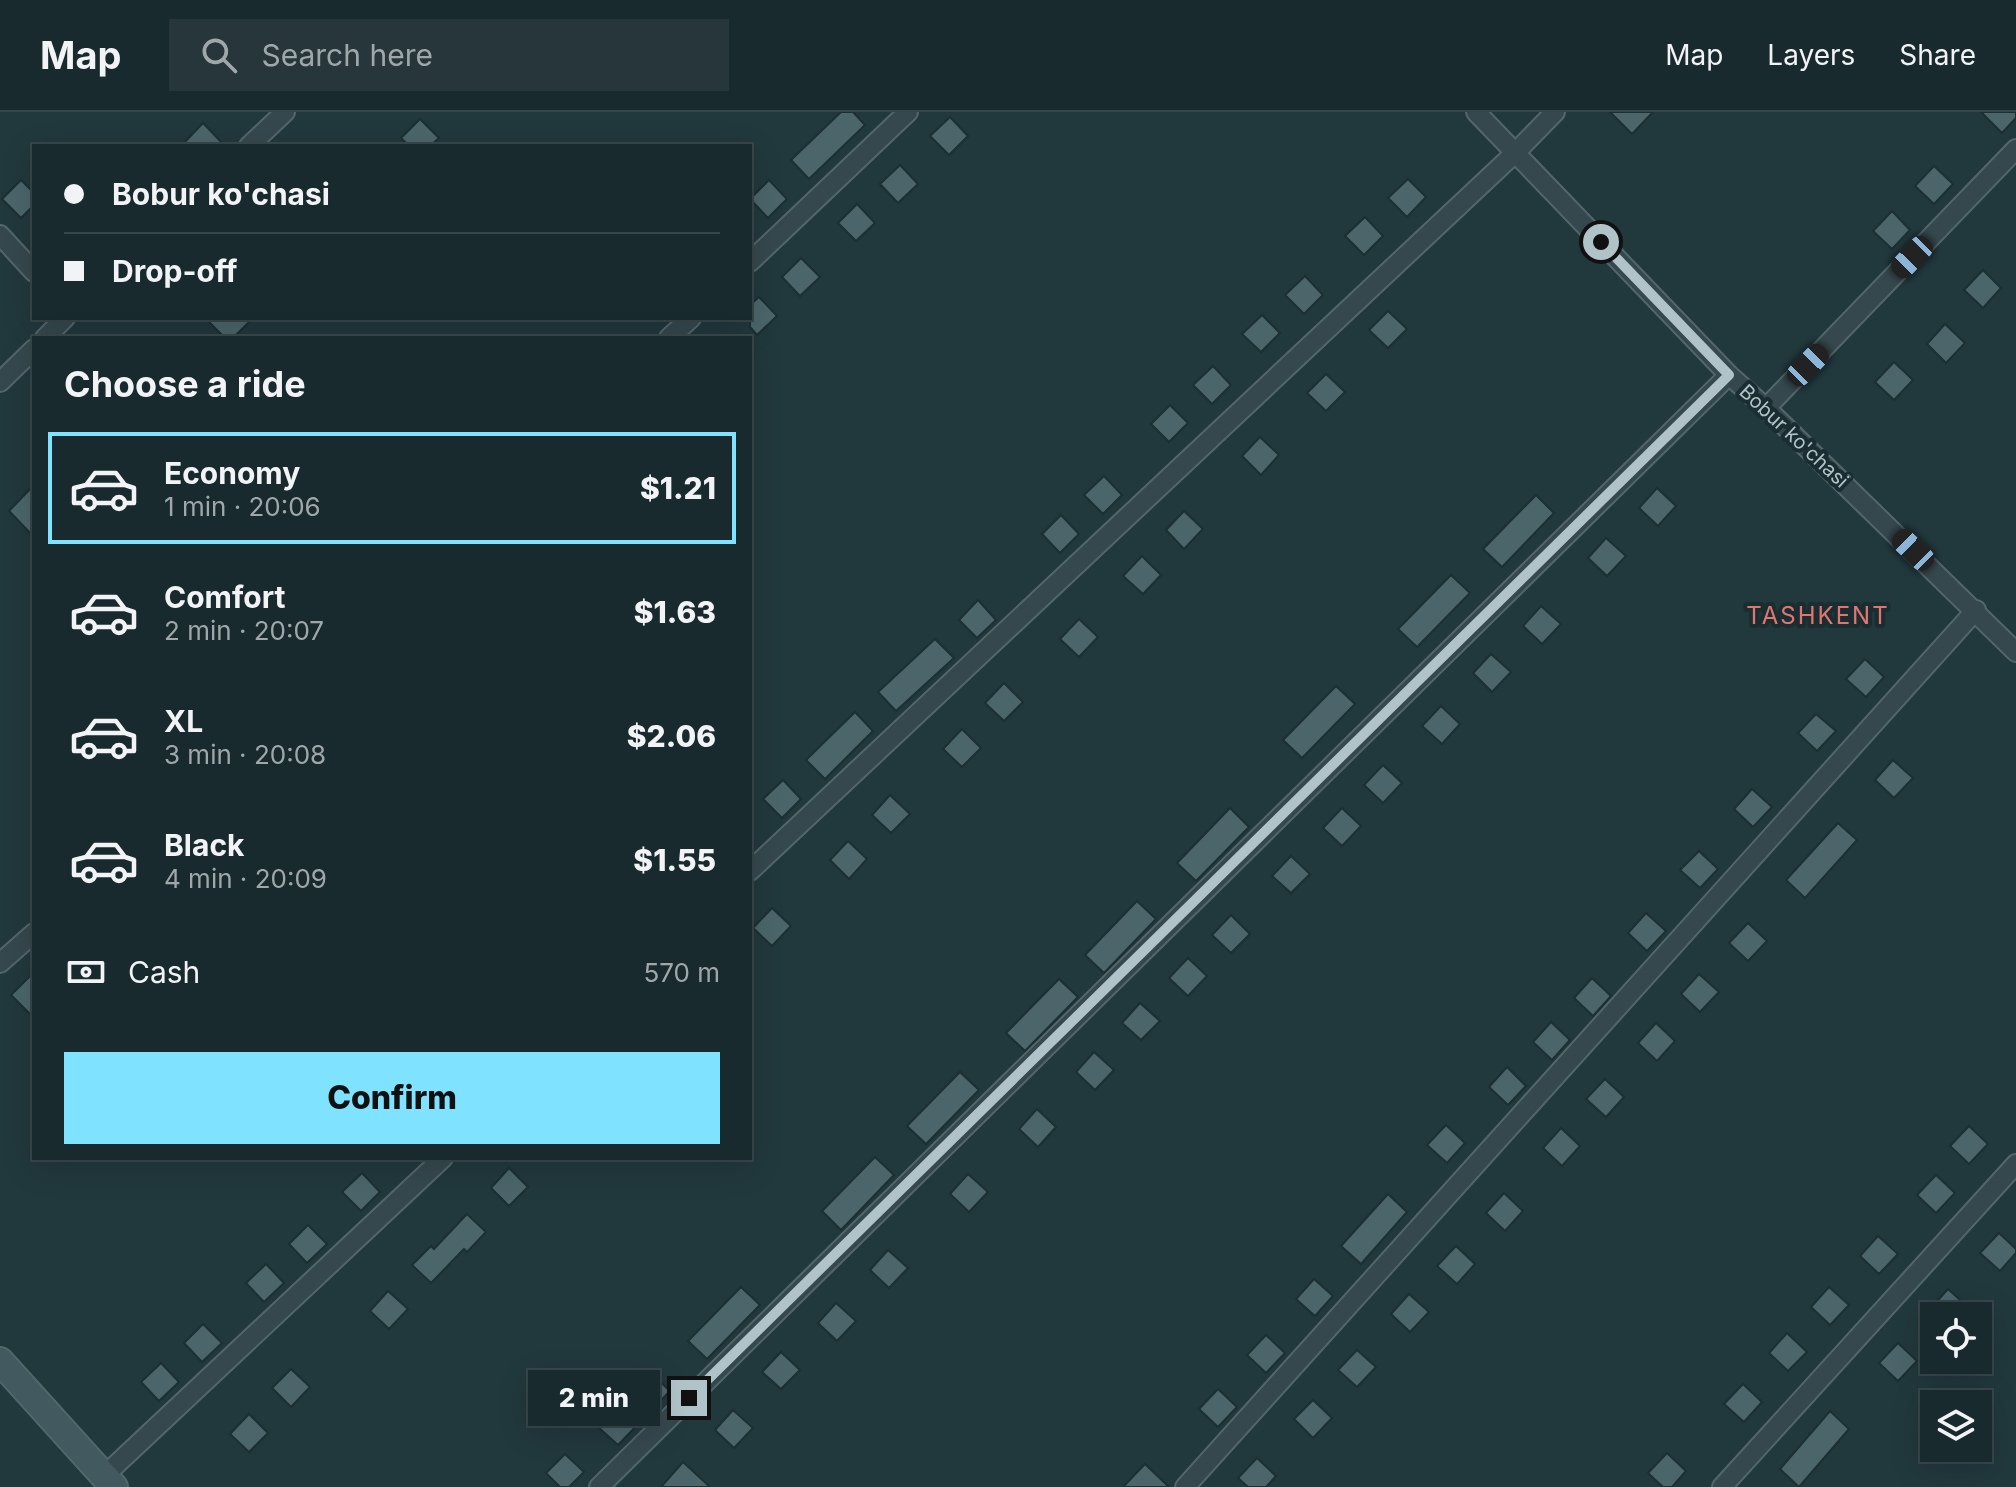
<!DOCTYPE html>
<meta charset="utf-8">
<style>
body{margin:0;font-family:Inter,sans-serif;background:#26363a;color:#f1f3f6;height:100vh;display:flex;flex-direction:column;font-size:30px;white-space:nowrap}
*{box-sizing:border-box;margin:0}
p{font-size:26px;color:#9fa7aa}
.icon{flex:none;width:44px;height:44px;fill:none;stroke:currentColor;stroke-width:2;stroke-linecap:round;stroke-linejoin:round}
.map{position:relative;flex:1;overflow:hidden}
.drawer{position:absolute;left:32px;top:224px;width:720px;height:824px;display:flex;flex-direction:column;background:#192a2e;border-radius:0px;box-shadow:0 8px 32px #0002,0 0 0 2px #37464a}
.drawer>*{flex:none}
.top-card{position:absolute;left:32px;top:32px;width:720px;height:176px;border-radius:0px;box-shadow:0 8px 32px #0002,0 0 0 2px #37464a;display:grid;align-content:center;height:176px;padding:0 32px;background:#192a2e}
.fabs{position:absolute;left:1920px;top:1190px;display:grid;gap:16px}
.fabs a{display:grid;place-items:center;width:72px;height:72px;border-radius:0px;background:#192a2e;box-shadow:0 8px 32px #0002,0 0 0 2px #37464a;font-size:40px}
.end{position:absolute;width:36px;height:36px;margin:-18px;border:10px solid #b0c3c8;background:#111;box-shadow:0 0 0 4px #111}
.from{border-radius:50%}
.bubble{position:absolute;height:56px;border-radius:0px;background:#192a2e;box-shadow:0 8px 32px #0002,0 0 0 2px #37464a;font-size:26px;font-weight:800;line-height:56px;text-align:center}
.car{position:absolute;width:24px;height:48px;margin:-24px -12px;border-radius:10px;box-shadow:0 0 6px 2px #0007;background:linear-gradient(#222 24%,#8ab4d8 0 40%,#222 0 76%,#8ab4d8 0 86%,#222 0)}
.top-card b{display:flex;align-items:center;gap:28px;height:76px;font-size:30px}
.top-card b+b{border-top:2px solid #37464a}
.top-card i{width:20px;height:20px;background:#f1f3f6}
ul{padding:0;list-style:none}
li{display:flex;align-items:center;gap:24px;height:112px;margin:0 16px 12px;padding:0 16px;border:4px solid transparent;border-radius:0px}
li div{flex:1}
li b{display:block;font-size:30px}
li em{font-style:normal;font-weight:800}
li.on{border-color:#7fe3ff}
li>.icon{width:72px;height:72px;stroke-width:1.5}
h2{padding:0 32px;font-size:36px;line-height:96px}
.pay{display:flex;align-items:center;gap:20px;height:88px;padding:0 32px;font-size:30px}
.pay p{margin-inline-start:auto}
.primary-button{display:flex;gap:16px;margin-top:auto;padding:16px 32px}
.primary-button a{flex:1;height:92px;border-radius:0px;background:#7fe3ff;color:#111;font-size:32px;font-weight:800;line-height:92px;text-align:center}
header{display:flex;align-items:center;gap:48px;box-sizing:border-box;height:112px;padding:0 40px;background:#192a2e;border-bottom:2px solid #37464a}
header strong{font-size:38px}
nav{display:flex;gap:44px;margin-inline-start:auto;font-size:28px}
.search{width:560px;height:72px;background:#26363a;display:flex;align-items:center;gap:20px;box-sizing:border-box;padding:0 28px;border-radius:0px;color:#9fa7aa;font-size:30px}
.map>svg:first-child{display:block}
.building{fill:#4b656a;stroke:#1c2f33;stroke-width:2}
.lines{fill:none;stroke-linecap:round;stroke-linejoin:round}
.street-casing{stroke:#53666a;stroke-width:22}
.secondary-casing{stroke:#53666a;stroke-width:30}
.street{stroke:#35484d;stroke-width:18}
.secondary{stroke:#425960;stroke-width:26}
.route{stroke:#b0c3c8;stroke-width:10}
.labels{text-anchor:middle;stroke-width:8;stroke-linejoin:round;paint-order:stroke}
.street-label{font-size:20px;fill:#b0c3c8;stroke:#1a2d31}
.quarter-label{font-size:24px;letter-spacing:2px;fill:#e07671;stroke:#1a2d31}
</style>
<header>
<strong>Map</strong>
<div class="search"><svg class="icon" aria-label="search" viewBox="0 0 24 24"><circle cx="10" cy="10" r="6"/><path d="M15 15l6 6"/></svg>Search here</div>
<nav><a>Map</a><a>Layers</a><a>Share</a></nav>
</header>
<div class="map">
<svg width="2016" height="1375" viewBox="0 0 2016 1375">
<rect width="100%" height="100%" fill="#21383d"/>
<g class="building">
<polygon points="841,0 853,0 865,13 809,67 791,48"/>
<polygon points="1610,0 1653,0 1632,22"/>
<polygon points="1981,0 2016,0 2016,6 2002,21"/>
<polygon points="950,5 968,24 949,43 930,24"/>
<polygon points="420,7 439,26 430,34 409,34 401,26"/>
<polygon points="203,11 225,34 181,34"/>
<polygon points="900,53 918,72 898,91 880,72"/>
<polygon points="1934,54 1953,72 1934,92 1915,74"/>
<polygon points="1408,67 1426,85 1407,105 1388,86"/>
<polygon points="21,68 34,81 34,93 21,106 2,87"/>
<polygon points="769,68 787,87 768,106 750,87"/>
<polygon points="857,92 875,111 856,129 838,111"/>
<polygon points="1892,99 1910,118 1892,137 1873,119"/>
<polygon points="1365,105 1383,124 1364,143 1345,124"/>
<polygon points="801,146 820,165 800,184 782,165"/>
<polygon points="1983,158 2001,176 1983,196 1964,178"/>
<polygon points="1305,164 1323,183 1304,202 1285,183"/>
<polygon points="759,185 777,204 757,223 750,215 750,193"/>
<polygon points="1388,199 1407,217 1388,236 1369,218"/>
<polygon points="1262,203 1280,221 1261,240 1242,222"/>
<polygon points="205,206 253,206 233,226 225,226"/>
<polygon points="1945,212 1965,231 1946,251 1927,232"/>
<polygon points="1894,250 1913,268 1894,288 1875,270"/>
<polygon points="1213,254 1231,273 1212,292 1193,273"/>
<polygon points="1326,262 1345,280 1326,299 1307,281"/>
<polygon points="1170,293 1188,311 1169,330 1151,312"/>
<polygon points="1260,325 1279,343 1261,363 1242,344"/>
<polygon points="1104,364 1122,383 1103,402 1084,383"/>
<polygon points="34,373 34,425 9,399"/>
<polygon points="1657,376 1676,394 1658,414 1639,396"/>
<polygon points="1536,383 1554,401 1502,455 1483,437"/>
<polygon points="1184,399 1203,417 1184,437 1166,418"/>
<polygon points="1061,403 1079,422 1060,441 1042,422"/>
<polygon points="1606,426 1626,444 1607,464 1588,446"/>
<polygon points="1142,444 1161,463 1143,482 1123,464"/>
<polygon points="1451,463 1470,481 1417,535 1398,517"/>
<polygon points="978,488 996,508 977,526 959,508"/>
<polygon points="1541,494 1561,512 1542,532 1523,514"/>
<polygon points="1079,507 1098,525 1079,545 1060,527"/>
<polygon points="935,527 954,546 896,599 878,580"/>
<polygon points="1491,542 1511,560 1492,580 1473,561"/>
<polygon points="1865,547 1884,565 1866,585 1846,567"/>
<polygon points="1004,571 1023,590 1004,609 985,591"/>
<polygon points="1336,574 1355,592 1302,646 1283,628"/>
<polygon points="1441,594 1460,612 1442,632 1422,614"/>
<polygon points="855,600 873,619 825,667 806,648"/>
<polygon points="1816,602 1836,619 1817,639 1798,621"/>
<polygon points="962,617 981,636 962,655 943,637"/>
<polygon points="1893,648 1913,666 1894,686 1875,668"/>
<polygon points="1383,653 1402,671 1383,691 1364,673"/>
<polygon points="783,668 801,687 782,706 763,687"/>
<polygon points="1752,677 1772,695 1753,715 1734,697"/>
<polygon points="890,683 910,702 891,721 872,703"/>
<polygon points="1230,696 1249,715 1196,769 1177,751"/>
<polygon points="1342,696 1361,714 1342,734 1323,716"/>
<polygon points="1838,711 1857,728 1805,786 1786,768"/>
<polygon points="848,729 867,747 849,767 830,748"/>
<polygon points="1699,739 1718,757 1700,776 1680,758"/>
<polygon points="1291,744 1310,762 1291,781 1272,764"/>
<polygon points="1137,789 1156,807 1104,861 1085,843"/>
<polygon points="772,796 791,814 772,834 753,816"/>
<polygon points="1646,801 1666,819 1647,839 1628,821"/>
<polygon points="1231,803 1250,822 1231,841 1212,823"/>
<polygon points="1748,811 1767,829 1748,849 1729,831"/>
<polygon points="1188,846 1207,864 1188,884 1169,866"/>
<polygon points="34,860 34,906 11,883"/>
<polygon points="1699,862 1719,880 1700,900 1681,882"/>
<polygon points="1592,866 1611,884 1593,904 1574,886"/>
<polygon points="1059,867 1078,885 1025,939 1006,921"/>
<polygon points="1140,891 1160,909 1141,928 1122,911"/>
<polygon points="1551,910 1570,928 1552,948 1533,930"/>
<polygon points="1656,911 1675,929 1657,949 1638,931"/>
<polygon points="1094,940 1114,958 1095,978 1076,960"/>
<polygon points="1507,955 1526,974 1508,993 1489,975"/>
<polygon points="960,960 979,978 926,1032 907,1014"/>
<polygon points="1605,967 1624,985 1606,1005 1586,987"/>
<polygon points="1037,997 1056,1015 1038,1035 1019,1017"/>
<polygon points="1446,1013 1465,1031 1447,1051 1427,1033"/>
<polygon points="1969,1014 1988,1032 1969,1052 1950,1034"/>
<polygon points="1561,1016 1580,1034 1562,1054 1543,1036"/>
<polygon points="875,1045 894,1063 841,1118 822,1099"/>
<polygon points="509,1056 528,1075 509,1094 491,1076"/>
<polygon points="362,1061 380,1080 361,1099 342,1080"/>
<polygon points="968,1062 988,1080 969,1100 950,1082"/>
<polygon points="1936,1063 1955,1081 1936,1101 1917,1083"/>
<polygon points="1504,1081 1523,1099 1505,1119 1486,1101"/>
<polygon points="1388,1082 1407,1100 1361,1152 1341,1134"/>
<polygon points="467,1102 486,1120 467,1140 464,1137 431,1171 412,1153 431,1134 434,1137"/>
<polygon points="308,1113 327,1132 307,1151 289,1132"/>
<polygon points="1999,1121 2016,1137 2016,1141 2000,1159 1980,1141"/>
<polygon points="1878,1124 1898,1142 1879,1162 1860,1144"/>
<polygon points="1456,1134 1475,1152 1457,1172 1437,1154"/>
<polygon points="888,1138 908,1156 889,1176 870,1158"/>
<polygon points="266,1152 284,1171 264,1190 246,1171"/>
<polygon points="1314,1167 1333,1184 1315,1204 1296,1187"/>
<polygon points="741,1175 760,1193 707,1247 688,1229"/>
<polygon points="1829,1175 1849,1193 1830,1213 1811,1195"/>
<polygon points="1948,1177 1968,1195 1959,1204 1937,1204 1930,1197"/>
<polygon points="388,1179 408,1197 389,1217 370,1199"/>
<polygon points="1409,1182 1429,1200 1410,1220 1391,1202"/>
<polygon points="836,1191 856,1209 837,1229 818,1211"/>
<polygon points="203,1212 222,1231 202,1250 184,1231"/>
<polygon points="1787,1221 1807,1240 1788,1259 1769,1241"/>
<polygon points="1266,1223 1285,1241 1266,1261 1247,1243"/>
<polygon points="1898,1231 1917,1249 1898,1269 1879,1251"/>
<polygon points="1357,1238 1376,1255 1357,1275 1338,1258"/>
<polygon points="781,1240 800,1258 781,1277 762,1260"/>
<polygon points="161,1251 179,1270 159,1289 141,1270"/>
<polygon points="291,1257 310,1275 291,1295 272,1276"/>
<polygon points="651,1261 670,1279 618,1333 598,1315"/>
<polygon points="1743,1272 1762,1290 1744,1310 1724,1292"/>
<polygon points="1218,1277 1237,1295 1218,1315 1199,1297"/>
<polygon points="1313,1288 1332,1306 1313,1326 1294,1307"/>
<polygon points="733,1298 753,1316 734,1336 715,1318"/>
<polygon points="1830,1299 1849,1317 1799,1375 1780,1357"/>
<polygon points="249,1302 268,1321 249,1340 230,1322"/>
<polygon points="1667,1341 1686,1359 1672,1375 1663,1375 1648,1361"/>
<polygon points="565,1342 584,1360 569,1375 560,1375 546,1361"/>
<polygon points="1257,1346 1276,1364 1266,1375 1248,1375 1238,1366"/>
<polygon points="683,1350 710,1375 661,1375"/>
<polygon points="1145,1352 1169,1375 1123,1375"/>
</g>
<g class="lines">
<g class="street-casing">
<g id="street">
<polyline points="1476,0 1729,263 1766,296 2016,540"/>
<polyline points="249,34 285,0"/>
<polyline points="0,123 34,160"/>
<polyline points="750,150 908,0"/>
<polyline points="45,226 65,206"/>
<polyline points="669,226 691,206"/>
<polyline points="0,270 34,237"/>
<polyline points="1766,296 2016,37"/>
<polyline points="750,759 1515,41 1555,0"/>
<polyline points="0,851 34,821"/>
<polyline points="104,1364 443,1046"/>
<polyline points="599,1375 1729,263"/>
<polyline points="1185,1375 1976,498"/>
<polyline points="1722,1375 2016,1052"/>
</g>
</g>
<g class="secondary-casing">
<polyline id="secondary" points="0,1249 114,1375"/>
</g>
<use href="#street" class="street"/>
<use href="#secondary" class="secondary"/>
</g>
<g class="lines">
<polyline class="route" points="689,1286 1729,263 1601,130"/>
</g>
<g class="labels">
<g class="street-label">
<text transform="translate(1794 324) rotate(43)" y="7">Bobur ko'chasi</text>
</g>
<g class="quarter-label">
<text x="1818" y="512">TASHKENT</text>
</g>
</g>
</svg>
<div class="fabs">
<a><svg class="icon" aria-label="locate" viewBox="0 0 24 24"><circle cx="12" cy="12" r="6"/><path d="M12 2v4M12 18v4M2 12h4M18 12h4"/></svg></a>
<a><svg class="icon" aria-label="layers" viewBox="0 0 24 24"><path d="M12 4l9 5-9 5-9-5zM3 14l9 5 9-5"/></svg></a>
</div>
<i class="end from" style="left:1601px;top:130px"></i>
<i class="end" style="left:689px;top:1286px"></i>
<div class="bubble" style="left:528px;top:1258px;width:132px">2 min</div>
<i class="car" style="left:1912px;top:145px;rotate:224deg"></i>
<i class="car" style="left:1808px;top:253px;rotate:44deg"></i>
<i class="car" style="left:1913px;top:438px;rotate:314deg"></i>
<div class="top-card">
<b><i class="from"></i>Bobur ko'chasi</b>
<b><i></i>Drop-off</b>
</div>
<section class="drawer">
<h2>Choose a ride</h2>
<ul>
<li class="on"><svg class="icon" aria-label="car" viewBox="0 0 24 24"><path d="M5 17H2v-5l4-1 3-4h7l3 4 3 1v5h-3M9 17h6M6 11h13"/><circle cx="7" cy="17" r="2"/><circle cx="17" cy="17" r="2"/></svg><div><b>Economy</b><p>1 min · 20:06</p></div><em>$1.21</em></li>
<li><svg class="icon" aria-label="car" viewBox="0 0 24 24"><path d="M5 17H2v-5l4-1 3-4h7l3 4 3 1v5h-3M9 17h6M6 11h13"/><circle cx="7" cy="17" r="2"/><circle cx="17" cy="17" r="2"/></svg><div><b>Comfort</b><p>2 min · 20:07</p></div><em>$1.63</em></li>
<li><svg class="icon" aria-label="car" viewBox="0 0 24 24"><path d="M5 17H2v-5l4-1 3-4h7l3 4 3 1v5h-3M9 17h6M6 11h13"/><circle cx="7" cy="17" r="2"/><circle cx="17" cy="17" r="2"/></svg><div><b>XL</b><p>3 min · 20:08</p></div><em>$2.06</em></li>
<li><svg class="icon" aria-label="car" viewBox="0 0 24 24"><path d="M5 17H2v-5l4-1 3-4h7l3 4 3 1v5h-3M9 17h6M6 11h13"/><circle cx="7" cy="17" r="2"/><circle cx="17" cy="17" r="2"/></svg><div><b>Black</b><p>4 min · 20:09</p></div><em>$1.55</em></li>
</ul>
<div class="pay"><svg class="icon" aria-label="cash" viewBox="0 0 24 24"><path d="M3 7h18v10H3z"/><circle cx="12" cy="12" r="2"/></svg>Cash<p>570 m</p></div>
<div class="primary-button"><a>Confirm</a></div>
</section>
</div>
